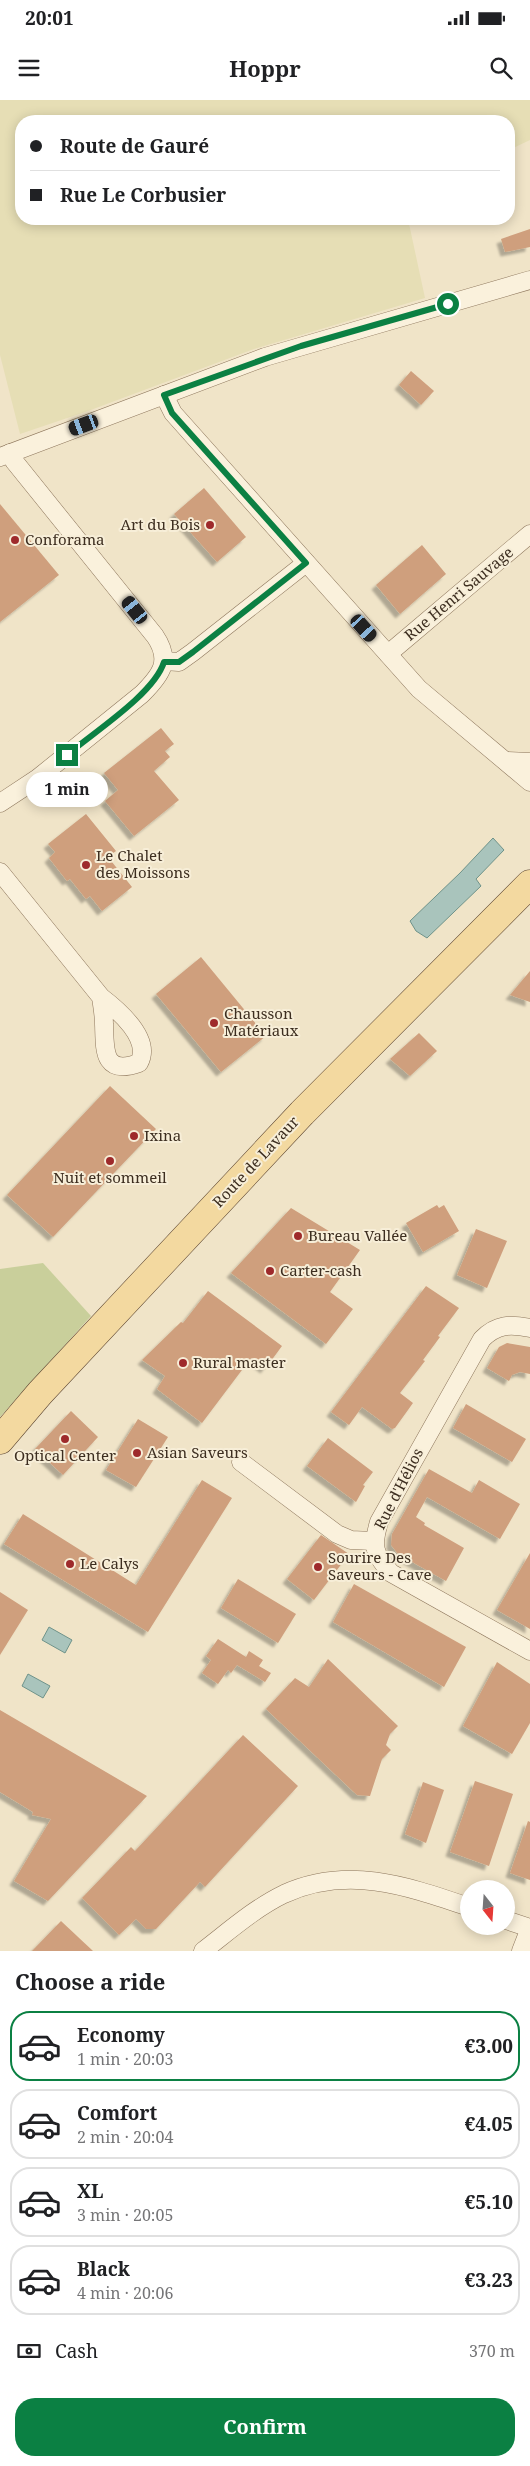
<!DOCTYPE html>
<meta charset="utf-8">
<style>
body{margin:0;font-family:"Noto Serif",serif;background:#f2f2f2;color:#202124;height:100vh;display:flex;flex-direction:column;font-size:19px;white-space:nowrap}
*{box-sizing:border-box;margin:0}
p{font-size:16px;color:#757577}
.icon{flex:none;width:28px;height:28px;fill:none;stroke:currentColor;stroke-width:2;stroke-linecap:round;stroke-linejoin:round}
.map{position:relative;height:1851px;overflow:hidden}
.panel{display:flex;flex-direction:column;background:#fff;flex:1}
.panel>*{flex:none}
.banner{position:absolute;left:15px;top:15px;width:500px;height:110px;border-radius:20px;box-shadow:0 2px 12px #0003;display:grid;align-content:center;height:110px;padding:0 15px;background:#fff}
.needle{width:32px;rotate:163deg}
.fabs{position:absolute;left:460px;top:1780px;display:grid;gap:10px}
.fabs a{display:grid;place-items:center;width:55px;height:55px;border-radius:50%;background:#fff;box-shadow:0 2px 12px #0003;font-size:25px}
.end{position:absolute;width:22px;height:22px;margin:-11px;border:6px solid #0b8043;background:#fff;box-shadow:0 0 0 2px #fff}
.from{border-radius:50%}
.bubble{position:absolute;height:35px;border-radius:18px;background:#fff;box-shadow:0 2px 12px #0003;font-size:16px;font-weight:700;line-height:35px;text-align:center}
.car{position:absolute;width:15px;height:30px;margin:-15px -8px;border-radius:6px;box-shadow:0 0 4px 1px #0007;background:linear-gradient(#222 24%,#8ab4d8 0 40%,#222 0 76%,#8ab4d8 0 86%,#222 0)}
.banner b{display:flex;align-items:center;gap:18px;height:48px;font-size:19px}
.banner b+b{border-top:1px solid #e0e0e0}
.banner i{width:12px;height:12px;background:#202124}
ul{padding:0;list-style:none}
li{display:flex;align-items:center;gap:15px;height:70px;margin:0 10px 8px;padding:0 5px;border:2px solid #e0e0e0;border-radius:20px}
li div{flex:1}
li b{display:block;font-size:19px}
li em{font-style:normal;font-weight:700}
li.current{border-color:#0b8043}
li>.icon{width:45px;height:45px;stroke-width:1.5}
h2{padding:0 15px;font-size:22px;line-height:60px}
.pay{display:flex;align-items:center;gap:12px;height:55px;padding:0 15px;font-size:19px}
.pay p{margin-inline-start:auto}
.cta{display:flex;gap:10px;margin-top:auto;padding:10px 15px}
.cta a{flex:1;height:58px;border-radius:20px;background:#0b8043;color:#fff;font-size:20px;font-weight:700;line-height:58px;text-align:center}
.status{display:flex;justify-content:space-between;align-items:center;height:35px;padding:0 25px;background:#fff;direction:ltr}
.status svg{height:14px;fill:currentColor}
header{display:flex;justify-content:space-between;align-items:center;height:65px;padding:0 15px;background:#fff;font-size:22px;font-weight:700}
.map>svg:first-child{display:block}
.farmland{fill:#e6deb5}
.green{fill:#c9cf9b}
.water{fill:#a9c4bc;stroke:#6f938a}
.building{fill:#cf9f7d;filter:url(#shadow)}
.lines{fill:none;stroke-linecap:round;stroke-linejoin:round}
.street-casing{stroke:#8d765c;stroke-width:19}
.primary-casing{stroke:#5b4430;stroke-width:29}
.street{stroke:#faf1dc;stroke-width:18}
.primary{stroke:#f3d9a0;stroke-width:28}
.route{stroke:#0b8043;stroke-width:6}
.poi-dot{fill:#9e2a2b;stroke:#f7eed8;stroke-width:2}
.labels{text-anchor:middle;stroke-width:4;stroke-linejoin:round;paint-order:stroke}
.poi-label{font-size:15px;fill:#3d2e20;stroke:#f7eed8;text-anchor:start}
.street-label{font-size:15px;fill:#3d2e20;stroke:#f7eed8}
</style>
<div class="status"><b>20:01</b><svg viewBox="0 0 49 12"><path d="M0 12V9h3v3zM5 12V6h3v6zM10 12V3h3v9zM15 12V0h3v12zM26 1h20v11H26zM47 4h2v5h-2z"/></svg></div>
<header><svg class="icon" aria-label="menu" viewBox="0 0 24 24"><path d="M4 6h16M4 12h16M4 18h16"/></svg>Hoppr<svg class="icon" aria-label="search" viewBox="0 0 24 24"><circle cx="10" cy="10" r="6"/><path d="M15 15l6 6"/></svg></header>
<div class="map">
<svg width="530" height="1851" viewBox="0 0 530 1851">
<defs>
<filter id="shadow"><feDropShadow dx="-4.5" dy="4.5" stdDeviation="1" flood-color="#0004"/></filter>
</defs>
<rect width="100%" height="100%" fill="#f0e4c8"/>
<polygon class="farmland" points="0,0 530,0 530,40 509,50 509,21 21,21 21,119 408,119 425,198 254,249 88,311 20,334 0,255"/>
<polygon class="green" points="43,1163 91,1216 0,1317 0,1169"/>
<g class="water">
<polygon points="493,738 504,750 476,779 481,786 427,838 416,831 410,821 460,773"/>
<polygon points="49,1527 72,1540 65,1553 42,1540"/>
<polygon points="28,1574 50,1586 43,1598 22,1586"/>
</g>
<g class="building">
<polygon points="530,129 530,147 505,152 501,139"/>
<polygon points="411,271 434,291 421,305 399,285"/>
<polygon points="204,388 246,437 217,462 174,414"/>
<polygon points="0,404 59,475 0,522"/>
<polygon points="422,445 446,474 400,514 376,485"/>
<polygon points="161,628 174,644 165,651 170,657 154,671 179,700 134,736 105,701 118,690 104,673"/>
<polygon points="86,714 116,751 108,757 132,787 102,811 90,796 86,799 70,779 67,781 49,758 55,752 48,744"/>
<polygon points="201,857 266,936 221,972 156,894"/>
<polygon points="530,871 530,902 510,895"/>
<polygon points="419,933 437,951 410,976 390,959"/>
<polygon points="110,986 156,1029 53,1137 7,1095"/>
<polygon points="437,1105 439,1108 444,1105 459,1131 423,1152 406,1123"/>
<polygon points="291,1108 360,1150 330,1192 353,1209 326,1244 231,1173"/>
<polygon points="476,1129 507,1141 487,1188 457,1175"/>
<polygon points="426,1186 459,1208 438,1236 440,1237 423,1260 425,1261 400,1293 413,1303 395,1328 392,1329 362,1307 349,1325 331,1312"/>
<polygon points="208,1191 282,1246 265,1269 251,1258 202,1323 157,1289 165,1276 142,1260 181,1222 183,1223"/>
<polygon points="507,1243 530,1247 530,1274 520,1272 512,1275 509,1281 487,1268 499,1247"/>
<polygon points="466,1304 526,1339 512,1362 453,1328"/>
<polygon points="71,1311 98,1337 63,1375 35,1349"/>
<polygon points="138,1319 168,1337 136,1387 106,1370"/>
<polygon points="328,1338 373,1372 363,1385 365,1386 356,1402 307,1366"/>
<polygon points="429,1369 472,1393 479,1380 520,1404 500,1439 427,1397 416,1417 425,1423 424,1425 464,1448 446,1481 398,1454 391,1445 392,1434"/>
<polygon points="202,1380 232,1398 148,1532 4,1444 23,1414 136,1485"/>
<polygon points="321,1435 349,1454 314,1500 287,1479"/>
<polygon points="530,1453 530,1529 497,1510"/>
<polygon points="238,1479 296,1514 278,1543 221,1508"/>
<polygon points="354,1484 466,1547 444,1587 333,1522"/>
<polygon points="0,1492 28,1510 0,1555"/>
<polygon points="218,1539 246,1557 249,1551 263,1560 259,1566 271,1573 265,1582 237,1565 231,1573 228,1570 218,1584 202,1573 211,1560 206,1556"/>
<polygon points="328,1559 398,1626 390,1634 386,1645 391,1650 382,1659 370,1696 357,1695 266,1609 295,1578 309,1587"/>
<polygon points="497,1562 530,1584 530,1623 512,1654 463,1626"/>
<polygon points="0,1610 147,1696 48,1801 14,1781 51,1719 32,1715 33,1712 0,1692"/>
<polygon points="243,1635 298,1686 205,1787 200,1782 156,1829 146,1829 136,1819 119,1835 82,1798 131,1747 135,1751"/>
<polygon points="475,1681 513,1694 489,1766 450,1752"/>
<polygon points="423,1682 444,1690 426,1743 405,1734"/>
<polygon points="528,1721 530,1722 530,1780 510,1773"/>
<polygon points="61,1821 93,1851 32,1851"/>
</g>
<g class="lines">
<g class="street-casing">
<g id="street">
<polyline points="164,295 173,313 419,589 530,682"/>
<polyline points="0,357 265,257 530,180"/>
<polyline points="388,554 530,434"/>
<polyline points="164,561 179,562 193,552 306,463"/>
<polyline points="506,661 530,662"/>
<path d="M0,703L38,678L142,594C161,575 172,561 155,536L14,361L10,353"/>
<path d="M0,772L101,897C118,910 152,939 139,963C102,976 105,949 104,924C104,915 102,905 101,897"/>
<path d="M530,1228C510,1224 497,1224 482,1239L379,1422C372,1446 373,1453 391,1473L530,1551"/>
<polyline points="241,1362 337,1434 351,1440 373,1441"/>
<polyline points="506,1820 530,1828"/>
<path d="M203,1851C229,1831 255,1808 284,1794C348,1765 407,1786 469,1807"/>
<polyline points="521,1851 530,1828"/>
</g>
</g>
<g class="primary-casing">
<polyline id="primary" points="0,1340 40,1293 302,1013 530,784"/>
</g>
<use href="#street" class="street"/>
<use href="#primary" class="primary"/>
</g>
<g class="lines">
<path class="route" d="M67,655C94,632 154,594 164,562H179L193,552L306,463L172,313L164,295L301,246L448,204"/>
</g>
<g class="poi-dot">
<circle cx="210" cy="425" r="5"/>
<circle cx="15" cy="440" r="5"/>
<circle cx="86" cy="765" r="5"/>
<circle cx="214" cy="923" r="5"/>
<circle cx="134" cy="1036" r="5"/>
<circle cx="110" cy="1061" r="5"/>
<circle cx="298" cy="1136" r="5"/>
<circle cx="270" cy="1171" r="5"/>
<circle cx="183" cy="1263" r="5"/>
<circle cx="65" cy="1339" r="5"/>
<circle cx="137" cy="1353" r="5"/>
<circle cx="70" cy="1464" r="5"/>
<circle cx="318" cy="1467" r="5"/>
</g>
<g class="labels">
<g class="poi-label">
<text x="200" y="430" text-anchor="end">Art du Bois</text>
<text x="25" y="445">Conforama</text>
<text x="96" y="761">Le Chalet<tspan x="96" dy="17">des Moissons</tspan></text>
<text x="224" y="919">Chausson<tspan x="224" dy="17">Matériaux</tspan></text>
<text x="144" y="1041">Ixina</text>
<text x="110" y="1083" text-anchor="middle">Nuit et sommeil</text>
<text x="308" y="1141">Bureau Vallée</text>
<text x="280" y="1176">Carter-cash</text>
<text x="193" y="1268">Rural master</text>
<text x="147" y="1358">Asian Saveurs</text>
<text x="65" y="1361" text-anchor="middle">Optical Center</text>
<text x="328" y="1463">Sourire Des<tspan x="328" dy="17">Saveurs - Cave</tspan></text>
<text x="80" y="1469">Le Calys</text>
</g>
<g class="street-label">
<text transform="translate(459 494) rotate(-40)" y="5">Rue Henri Sauvage</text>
<text transform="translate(256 1062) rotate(-47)" y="5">Route de Lavaur</text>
<text transform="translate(399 1389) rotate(-63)" y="5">Rue d'Hélios</text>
</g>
</g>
</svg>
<div class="fabs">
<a><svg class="needle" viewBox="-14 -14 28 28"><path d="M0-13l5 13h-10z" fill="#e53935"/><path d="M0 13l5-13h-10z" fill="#757577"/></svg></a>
</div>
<i class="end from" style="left:448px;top:204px"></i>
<i class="end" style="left:67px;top:655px"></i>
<div class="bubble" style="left:26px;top:672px;width:82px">1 min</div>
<i class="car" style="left:84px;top:325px;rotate:250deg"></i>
<i class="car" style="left:135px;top:510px;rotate:321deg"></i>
<i class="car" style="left:364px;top:528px;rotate:138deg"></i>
<div class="banner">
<b><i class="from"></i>Route de Gauré</b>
<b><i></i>Rue Le Corbusier</b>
</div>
</div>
<section class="panel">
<h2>Choose a ride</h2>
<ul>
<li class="current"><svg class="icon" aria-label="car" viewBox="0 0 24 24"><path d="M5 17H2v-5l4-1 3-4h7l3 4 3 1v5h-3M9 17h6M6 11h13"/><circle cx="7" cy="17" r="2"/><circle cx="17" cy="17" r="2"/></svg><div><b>Economy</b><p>1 min · 20:03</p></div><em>€3.00</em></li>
<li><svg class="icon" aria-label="car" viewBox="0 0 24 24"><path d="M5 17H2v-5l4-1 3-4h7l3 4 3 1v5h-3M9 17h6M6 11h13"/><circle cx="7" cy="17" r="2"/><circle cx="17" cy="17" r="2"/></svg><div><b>Comfort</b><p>2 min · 20:04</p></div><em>€4.05</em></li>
<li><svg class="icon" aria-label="car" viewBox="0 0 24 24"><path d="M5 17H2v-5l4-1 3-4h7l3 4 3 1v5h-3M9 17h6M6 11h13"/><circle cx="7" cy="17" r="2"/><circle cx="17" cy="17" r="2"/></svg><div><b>XL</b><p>3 min · 20:05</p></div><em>€5.10</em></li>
<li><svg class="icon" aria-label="car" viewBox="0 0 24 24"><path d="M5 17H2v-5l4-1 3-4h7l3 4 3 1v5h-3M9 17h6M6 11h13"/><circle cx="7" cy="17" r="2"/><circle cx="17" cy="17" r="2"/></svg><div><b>Black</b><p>4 min · 20:06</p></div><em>€3.23</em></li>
</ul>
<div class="pay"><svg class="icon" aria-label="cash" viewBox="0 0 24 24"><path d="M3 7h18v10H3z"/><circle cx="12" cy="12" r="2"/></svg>Cash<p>370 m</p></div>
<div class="cta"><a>Confirm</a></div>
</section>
